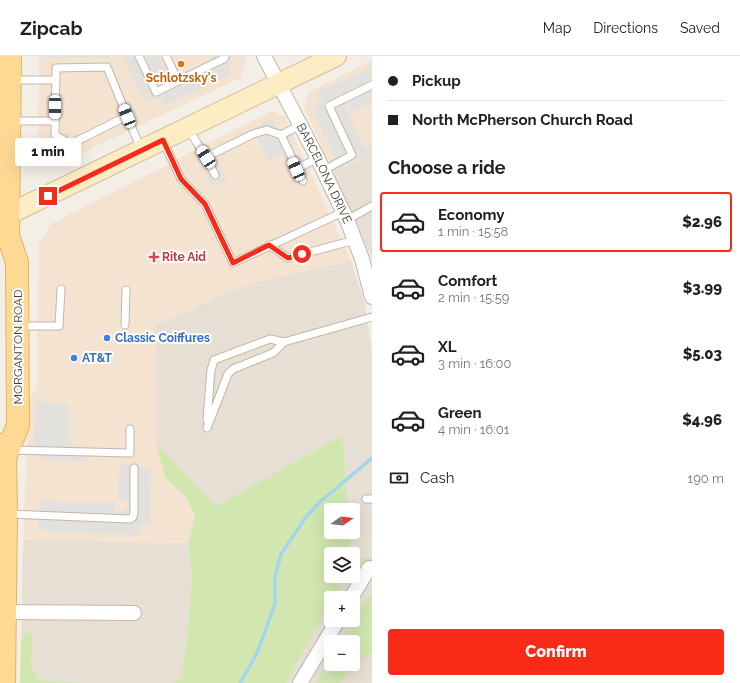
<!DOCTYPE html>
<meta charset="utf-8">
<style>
body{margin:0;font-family:Raleway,sans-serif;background:#f6f6f6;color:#202124;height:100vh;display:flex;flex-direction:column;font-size:15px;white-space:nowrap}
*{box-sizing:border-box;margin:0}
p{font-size:13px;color:#757577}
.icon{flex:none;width:22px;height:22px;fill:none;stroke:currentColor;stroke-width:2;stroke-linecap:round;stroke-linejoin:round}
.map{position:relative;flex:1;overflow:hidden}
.side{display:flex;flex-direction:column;background:#fff;width:368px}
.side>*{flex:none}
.banner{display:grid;align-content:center;height:88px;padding:0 16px;background:#fff}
.needle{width:26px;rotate:76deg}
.fabs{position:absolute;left:324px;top:447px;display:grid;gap:8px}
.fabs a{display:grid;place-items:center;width:36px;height:36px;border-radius:4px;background:#fff;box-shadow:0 4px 16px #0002;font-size:20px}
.end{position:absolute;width:18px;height:18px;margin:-9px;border:5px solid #f72b18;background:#fff;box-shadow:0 0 0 2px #fff}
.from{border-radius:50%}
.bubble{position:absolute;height:28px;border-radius:4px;background:#fff;box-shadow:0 4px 16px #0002;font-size:13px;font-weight:800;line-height:28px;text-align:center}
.car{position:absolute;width:12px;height:24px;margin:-12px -6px;border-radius:5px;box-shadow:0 0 3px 1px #0007;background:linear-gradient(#fff 24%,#345 0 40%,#fff 0 76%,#345 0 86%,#fff 0)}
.banner b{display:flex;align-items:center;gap:14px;height:38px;font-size:15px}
.banner b+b{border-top:1px solid #e0e0e0}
.banner i{width:10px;height:10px;background:#202124}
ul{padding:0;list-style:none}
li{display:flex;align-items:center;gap:12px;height:60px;margin:0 8px 6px;padding:0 8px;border:2px solid transparent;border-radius:4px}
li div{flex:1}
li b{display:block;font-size:15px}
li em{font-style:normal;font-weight:800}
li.on{border-color:#f72b18}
li>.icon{width:36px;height:36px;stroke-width:1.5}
h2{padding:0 16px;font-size:18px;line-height:48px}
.pay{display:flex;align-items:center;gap:10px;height:44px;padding:0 16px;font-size:15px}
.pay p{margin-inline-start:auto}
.primary-button{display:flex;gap:8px;margin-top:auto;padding:8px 16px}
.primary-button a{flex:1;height:46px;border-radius:4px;background:#f72b18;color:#fff;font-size:16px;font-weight:800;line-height:46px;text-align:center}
header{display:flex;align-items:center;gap:24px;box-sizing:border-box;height:56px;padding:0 20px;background:#fff;border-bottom:1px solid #e0e0e0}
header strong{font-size:19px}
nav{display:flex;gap:22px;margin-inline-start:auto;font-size:14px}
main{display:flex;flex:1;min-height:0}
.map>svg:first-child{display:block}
.residential{fill:#e7dfd4;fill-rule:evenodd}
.commercial{fill:#f5e3d1}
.green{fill:#d1e7af}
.parking{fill:#e3e1de}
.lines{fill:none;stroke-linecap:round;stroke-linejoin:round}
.stream{stroke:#a2d5ef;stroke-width:3.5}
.service-casing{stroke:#c1b8ab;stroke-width:9}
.minor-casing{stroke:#c1b8ab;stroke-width:16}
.secondary-casing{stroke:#d2bf96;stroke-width:22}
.primary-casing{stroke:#e2b464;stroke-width:24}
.service{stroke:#fff;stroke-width:7}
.minor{stroke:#fff;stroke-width:14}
.secondary{stroke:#feecc4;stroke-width:20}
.primary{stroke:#fdd994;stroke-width:22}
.route{stroke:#f72b18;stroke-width:5}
.food-dot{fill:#e8710a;stroke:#fff;stroke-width:1.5}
.health-dot{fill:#e0444e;stroke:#fff;stroke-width:1.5}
.shop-dot{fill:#3f7fe0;stroke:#fff;stroke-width:1.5}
.labels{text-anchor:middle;stroke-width:4;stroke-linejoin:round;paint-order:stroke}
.food-label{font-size:12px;font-weight:bold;fill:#c56008;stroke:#fff}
.street-label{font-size:12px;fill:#453e35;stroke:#fff}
.health-label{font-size:12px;font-weight:bold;fill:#be3a42;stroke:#fff;text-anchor:start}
.shop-label{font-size:12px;font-weight:bold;fill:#366cbe;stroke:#fff;text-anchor:start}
</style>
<header>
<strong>Zipcab</strong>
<nav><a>Map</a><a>Directions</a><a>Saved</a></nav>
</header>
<main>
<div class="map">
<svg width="372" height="627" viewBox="0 0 372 627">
<rect width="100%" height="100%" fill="#f3eee6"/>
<g class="residential">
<polygon points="372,97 372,203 333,117"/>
<path d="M351,205L365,249L372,296V627H286L331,546V564H353V542H333L345,520H353V498H351L349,476H353V454H348L343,379L216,450L156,387L155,269L251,227ZM331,586H353V608H331Z"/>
<polygon points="23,484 188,487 192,523 186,593 181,621 171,627 92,627 39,624 31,610 33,580 27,575 21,585"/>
</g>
<g class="commercial">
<polygon points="39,0 244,0 246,5 240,22 67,104 38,89"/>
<polygon points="372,4 372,97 333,117 304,50 309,36"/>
<polygon points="272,55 285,61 351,205 251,227 155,269 156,387 165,421 186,441 195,460 188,487 23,484 29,343 37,333 39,187 51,168"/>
</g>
<g class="green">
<polygon points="343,379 348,454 331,454 331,476 349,476 351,498 331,498 331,520 345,520 333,542 331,542 331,546 286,627 171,627 181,621 186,593 192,523 188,487 195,460 186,441 165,421 156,387 216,450"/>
<polygon points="372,501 372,519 353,519 353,504"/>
<polygon points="372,535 372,596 351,611 340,627 316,627 331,603 331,608 353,608 353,586 341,586"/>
<polygon points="27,575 33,580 31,610 39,624 92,627 20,627 21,585"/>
</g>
<g class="parking">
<polygon points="44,0 110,0 109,2 43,2"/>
<polygon points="159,0 169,20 162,24 163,27 178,17 181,19 215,0 231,0 227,8 232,18 165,49 160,41 146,47 123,1"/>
<polygon points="372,11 372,46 352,56 349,50 346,51 365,93 372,90 372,96 335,114 330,106 336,103 312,52 320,48 316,37"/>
<polygon points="271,63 277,74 288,71 293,80 289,84 294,97 298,102 303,101 309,112 305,118 308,124 298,129 282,98 268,105 256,80 215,101 227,125 212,131 195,96 203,93 207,95 214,92"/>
<polygon points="36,345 68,348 69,384 74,390 85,394 86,406 49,404 33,399"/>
<polygon points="128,408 139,408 140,411 151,413 150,468 140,469 139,479 61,477 38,473 40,443 60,446 114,446 114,452 116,456 124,455 129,449 127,444 118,443 119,410"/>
</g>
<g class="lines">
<polyline class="stream" points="240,627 257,597 275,548 275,521 281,498 306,461 321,445 372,402"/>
<g class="service-casing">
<g id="service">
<polyline points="139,0 156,36 225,2 225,0"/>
<polyline points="166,0 178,25"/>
<polygon points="107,11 127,60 71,88 55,79 56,12"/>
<polyline points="12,24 56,24"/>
<polyline points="127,60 141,93"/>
<polyline points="11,65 55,65"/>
<polyline points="188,73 206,101 215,119"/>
<polyline points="281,79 301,69"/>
<polyline points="163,85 181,123 205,148 233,207 343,156"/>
<polyline points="206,101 253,78 267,74 281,79 303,125"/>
<polyline points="296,113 318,102"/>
<polyline points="324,114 352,99 329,50 372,29"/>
<polyline points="347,164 372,150"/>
<polyline points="269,189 288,202 355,184"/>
<polyline points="125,269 126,234"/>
<polyline points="20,270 59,270 61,233"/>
<polyline points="207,364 211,314 214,304 270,283 284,286"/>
<polyline points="207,372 228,318 233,313 273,297 284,286 372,261"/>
<polyline points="10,394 130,397 130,373"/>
<polyline points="366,443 372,443"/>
<polyline points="8,458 130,463 133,461 134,456 134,412"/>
</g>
</g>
<g class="minor-casing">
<g id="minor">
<path id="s1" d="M264,0L316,99L347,164L362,203L372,241"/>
<polyline points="351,542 369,512"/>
<polyline points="5,556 134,557"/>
<polyline points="300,627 338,564"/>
</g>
</g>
<g class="secondary-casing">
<polyline id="secondary" points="0,161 9,158 336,0"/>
</g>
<g class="primary-casing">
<g id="primary">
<polyline points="1,389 5,402 6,458 4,627"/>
<polyline points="5,402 18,369 17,206 8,180 10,0"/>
</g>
</g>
<use href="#service" class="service"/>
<use href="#minor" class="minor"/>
<use href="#secondary" class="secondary"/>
<use href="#primary" class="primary"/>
</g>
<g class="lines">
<polyline class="route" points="48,140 163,84 181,123 205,148 233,207 269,189 288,202 302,198"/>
</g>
<circle class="food-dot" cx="181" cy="8" r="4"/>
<path class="health-dot" d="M152 195h4v4h4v4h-4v4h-4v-4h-4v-4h4z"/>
<g class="shop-dot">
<circle cx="107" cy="282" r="4"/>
<circle cx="74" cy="302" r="4"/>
</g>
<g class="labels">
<g class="food-label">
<text x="181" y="26">Schlotzsky's</text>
</g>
<g class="street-label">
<text dy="4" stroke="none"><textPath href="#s1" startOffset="132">BARCELONA DRIVE</textPath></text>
<text transform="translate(18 291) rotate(-90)" y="4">MORGANTON ROAD</text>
</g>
<g class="health-label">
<text x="162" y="205">Rite Aid</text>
</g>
<g class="shop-label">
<text x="115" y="286">Classic Coiffures</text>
<text x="82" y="306">AT&amp;T</text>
</g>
</g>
</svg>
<div class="fabs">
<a><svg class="needle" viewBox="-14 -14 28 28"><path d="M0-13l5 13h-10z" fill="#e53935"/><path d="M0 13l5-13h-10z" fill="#757577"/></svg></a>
<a><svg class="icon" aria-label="layers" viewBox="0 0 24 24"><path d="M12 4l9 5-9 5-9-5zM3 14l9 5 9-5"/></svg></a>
<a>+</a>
<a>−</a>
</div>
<i class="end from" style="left:302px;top:198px"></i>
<i class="end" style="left:48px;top:140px"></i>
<div class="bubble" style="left:15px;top:82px;width:66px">1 min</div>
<i class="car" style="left:55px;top:51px;rotate:180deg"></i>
<i class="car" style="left:127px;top:60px;rotate:338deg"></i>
<i class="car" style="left:206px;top:101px;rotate:327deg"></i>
<i class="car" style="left:296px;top:113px;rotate:336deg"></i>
</div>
<section class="side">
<div class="banner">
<b><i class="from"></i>Pickup</b>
<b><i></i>North McPherson Church Road</b>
</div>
<h2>Choose a ride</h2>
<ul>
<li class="on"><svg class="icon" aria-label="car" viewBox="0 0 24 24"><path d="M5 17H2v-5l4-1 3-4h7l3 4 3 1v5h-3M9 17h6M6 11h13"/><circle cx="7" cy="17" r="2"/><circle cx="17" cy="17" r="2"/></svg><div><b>Economy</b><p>1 min · 15:58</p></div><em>$2.96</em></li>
<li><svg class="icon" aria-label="car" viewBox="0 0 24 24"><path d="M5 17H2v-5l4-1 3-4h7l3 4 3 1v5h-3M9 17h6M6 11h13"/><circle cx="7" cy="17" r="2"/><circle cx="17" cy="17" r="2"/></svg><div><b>Comfort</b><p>2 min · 15:59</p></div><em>$3.99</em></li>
<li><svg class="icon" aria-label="car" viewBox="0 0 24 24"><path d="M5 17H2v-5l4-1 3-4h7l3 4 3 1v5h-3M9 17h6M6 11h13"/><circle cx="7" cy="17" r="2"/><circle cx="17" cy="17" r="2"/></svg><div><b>XL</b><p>3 min · 16:00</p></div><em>$5.03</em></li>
<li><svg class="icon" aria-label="car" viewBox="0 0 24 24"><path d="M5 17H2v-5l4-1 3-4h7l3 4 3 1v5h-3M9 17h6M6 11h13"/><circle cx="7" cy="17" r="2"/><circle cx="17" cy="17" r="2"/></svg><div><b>Green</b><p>4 min · 16:01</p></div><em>$4.96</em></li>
</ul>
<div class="pay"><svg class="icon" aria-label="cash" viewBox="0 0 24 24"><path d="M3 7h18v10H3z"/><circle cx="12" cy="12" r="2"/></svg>Cash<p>190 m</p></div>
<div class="primary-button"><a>Confirm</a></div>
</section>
</main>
